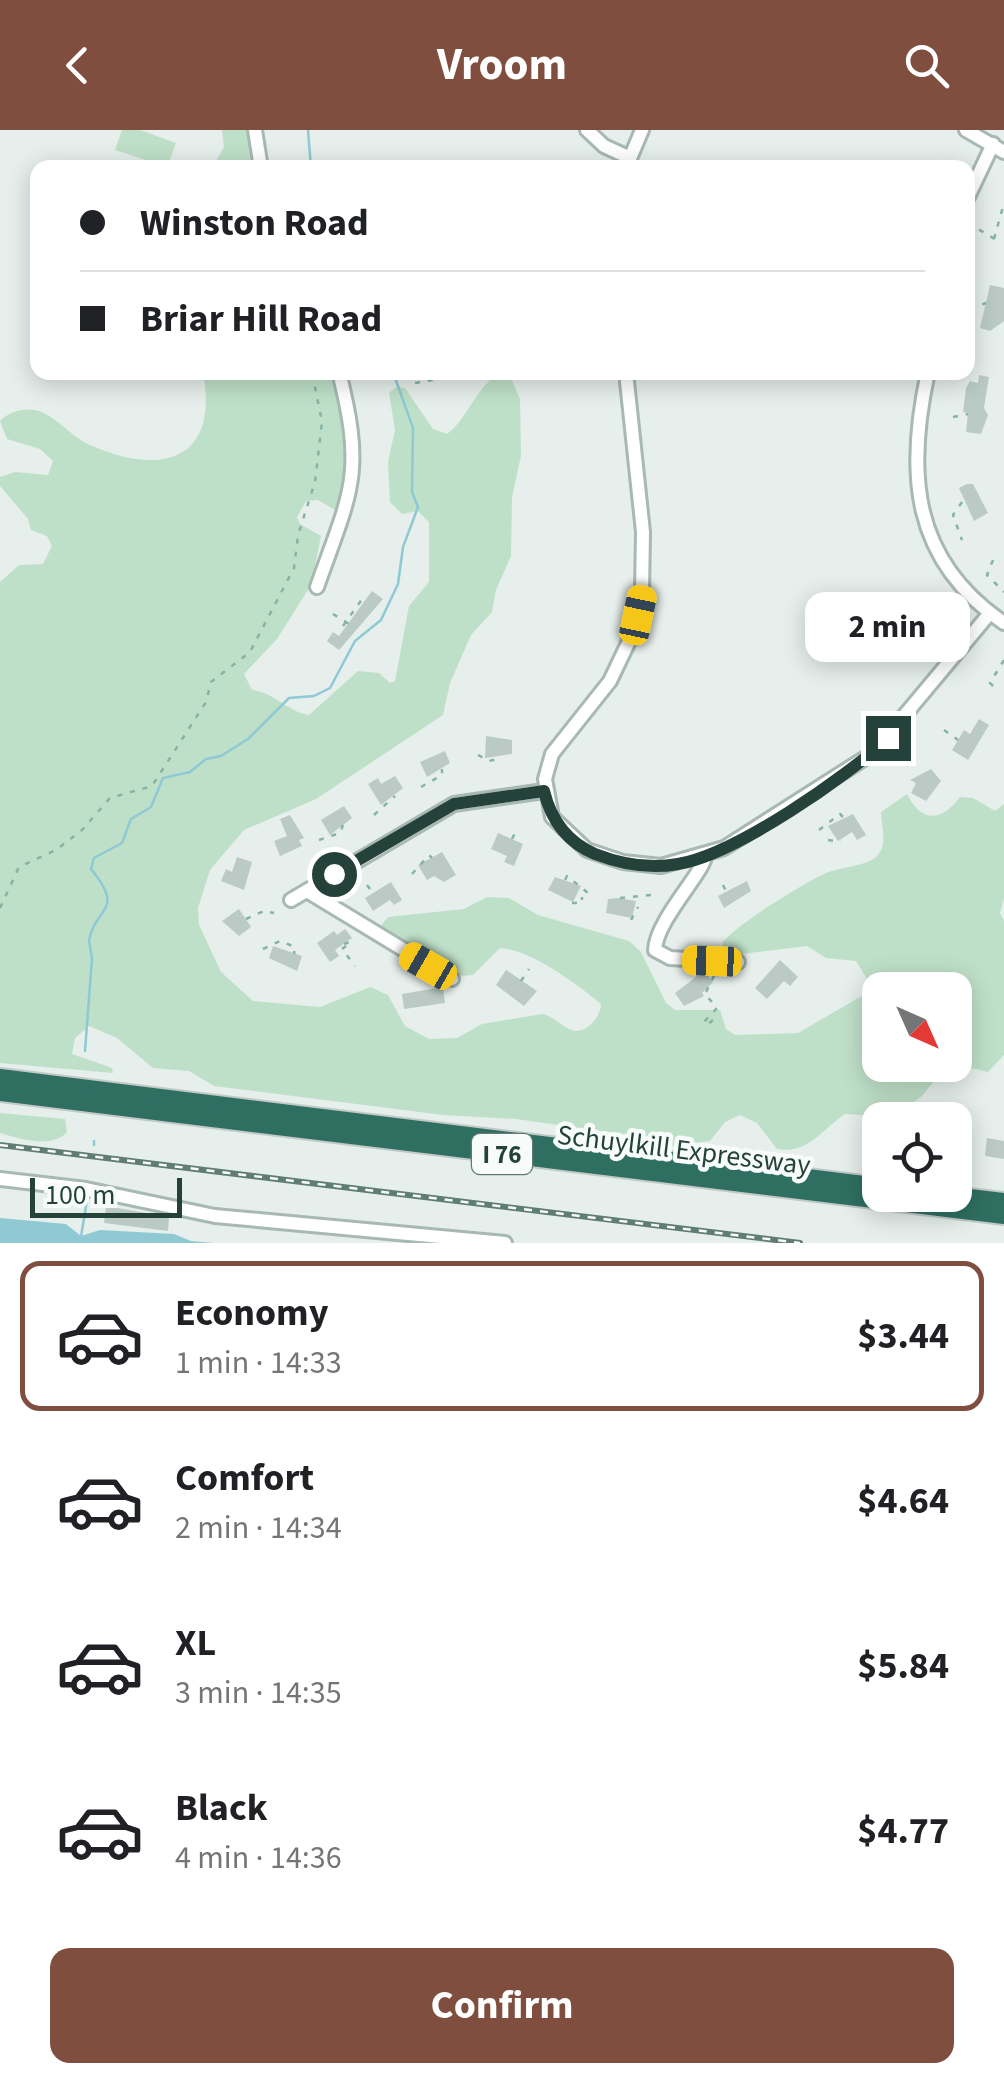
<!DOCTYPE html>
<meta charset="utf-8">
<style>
body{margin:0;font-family:"Source Sans 3",sans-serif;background:#f2f2f2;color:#202124;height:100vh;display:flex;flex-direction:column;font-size:38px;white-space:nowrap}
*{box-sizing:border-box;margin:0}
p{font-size:32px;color:#757577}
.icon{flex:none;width:55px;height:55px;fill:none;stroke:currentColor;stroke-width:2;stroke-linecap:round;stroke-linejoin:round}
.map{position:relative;height:1113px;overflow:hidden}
.side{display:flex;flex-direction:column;background:#fff;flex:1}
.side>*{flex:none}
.top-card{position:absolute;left:30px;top:30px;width:945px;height:220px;border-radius:20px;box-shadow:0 5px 25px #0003;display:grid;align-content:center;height:220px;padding:0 50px;background:#fff}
.needle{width:65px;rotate:135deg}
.tools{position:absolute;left:862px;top:842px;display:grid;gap:20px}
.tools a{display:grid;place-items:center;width:110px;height:110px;border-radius:20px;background:#fff;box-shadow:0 5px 25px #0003;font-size:50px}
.scale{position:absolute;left:30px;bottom:25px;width:152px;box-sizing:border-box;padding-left:10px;border:5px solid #24423a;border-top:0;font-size:28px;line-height:35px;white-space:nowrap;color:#24423a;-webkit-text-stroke:8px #f7fbf9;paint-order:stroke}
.end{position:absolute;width:45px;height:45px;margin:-22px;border:12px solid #24423a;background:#fff;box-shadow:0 0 0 5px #fff}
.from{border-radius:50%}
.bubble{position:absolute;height:70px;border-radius:20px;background:#fff;box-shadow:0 5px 25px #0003;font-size:32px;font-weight:700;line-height:70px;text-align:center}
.car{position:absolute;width:30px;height:60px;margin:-30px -15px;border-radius:12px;box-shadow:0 0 8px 2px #0007;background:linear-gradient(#f5c518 24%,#345 0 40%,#f5c518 0 76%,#345 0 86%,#f5c518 0)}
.top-card b{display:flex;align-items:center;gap:35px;height:95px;font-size:38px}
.top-card b+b{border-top:2px solid #e0e0e0}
.top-card i{width:25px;height:25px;background:#202124}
ul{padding:18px 0 0;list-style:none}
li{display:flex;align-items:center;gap:30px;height:150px;margin:0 20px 15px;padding:0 30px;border:5px solid transparent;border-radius:20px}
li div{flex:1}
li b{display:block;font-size:38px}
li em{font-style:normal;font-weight:700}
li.current{border-color:#7f4e3f}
li>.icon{width:90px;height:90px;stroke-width:1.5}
.cta{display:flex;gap:20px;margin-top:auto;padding:20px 50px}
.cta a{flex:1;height:115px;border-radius:20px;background:#7f4e3f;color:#fff;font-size:40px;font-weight:700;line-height:115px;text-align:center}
header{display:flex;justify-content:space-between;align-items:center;height:130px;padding:0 50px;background:#7f4e3f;color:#fff;font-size:45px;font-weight:700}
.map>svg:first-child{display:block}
.green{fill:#bfe0c8}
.water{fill:#8ec9d4}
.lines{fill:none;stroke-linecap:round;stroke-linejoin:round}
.stream{stroke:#8ec9d4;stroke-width:2.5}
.building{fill:#bbcac4}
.minor-casing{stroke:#a8b8b2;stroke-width:18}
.highway-casing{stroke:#c2cac8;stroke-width:22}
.path{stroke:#86b3a5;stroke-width:2.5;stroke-dasharray:5 8;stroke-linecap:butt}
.minor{stroke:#fff;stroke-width:12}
.highway{stroke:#2f6f62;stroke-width:18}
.rail-casing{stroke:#5f7d75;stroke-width:6}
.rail{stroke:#f7fbf9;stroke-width:2.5;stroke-dasharray:8;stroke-linecap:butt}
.route{stroke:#24423a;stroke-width:12}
.labels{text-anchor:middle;stroke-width:9;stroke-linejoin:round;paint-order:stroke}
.shield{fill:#f7fbf9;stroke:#637a73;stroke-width:2.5}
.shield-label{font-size:25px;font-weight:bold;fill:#24423a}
.street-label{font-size:28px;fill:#24423a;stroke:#f7fbf9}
</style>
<header><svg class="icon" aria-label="back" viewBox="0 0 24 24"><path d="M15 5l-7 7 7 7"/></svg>Vroom<svg class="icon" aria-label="search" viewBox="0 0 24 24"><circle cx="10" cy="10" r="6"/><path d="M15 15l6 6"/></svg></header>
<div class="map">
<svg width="1004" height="1113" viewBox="0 0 1004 1113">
<rect width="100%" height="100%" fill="#e6efeb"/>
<g class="green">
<polygon points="122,0 140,0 176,13 167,37 115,20"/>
<polygon points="222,0 248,0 251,37 213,37 224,17"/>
<path d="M203,243H329L345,290L347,347L337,381L318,370L306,371L297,387L300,394L321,406L311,455L277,509L244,544L252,560C274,562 288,582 309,585L358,541L379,543L390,553L395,551L409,476L429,452V392L418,381L402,384L390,372L388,332L395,300L389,263L396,257L405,258L433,299L447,304C470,288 480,243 509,243L520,269L521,326L512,367L511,426L496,460L492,482L471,505L450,553L443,585L316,669L244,700L210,740L198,778L199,795L221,842L253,871L320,877L370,857L388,865L405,896L429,909L457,908L482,894L542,884C560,887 570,911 589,896C597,889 600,883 601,874C577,854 530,819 500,818L473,845L462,846L379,798L388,787L464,779L487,767L509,768L538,785L629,811L641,822L666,873L675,880H720L726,899L735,905L798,903L867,863L868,851L856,831L826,828L807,816L732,825L722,814C729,799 804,753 824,744C838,737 864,737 876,727C889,715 881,697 881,682L907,664C922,694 942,691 960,667L973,668L995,681L1004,674V769L1000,783L1004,791V925L988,942L955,934V860H880V935H947L922,966L894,987L845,984C821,1000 809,1024 777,1019L757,993L740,985L725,992L710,1011L670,1016L637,1006L516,989L443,985L214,956L189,941L153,938L117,908L89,896L75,908L72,924L112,938L113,943L0,933V452L19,435L43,434L52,416L47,406L31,400L28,389L0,356V347L15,342L48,345L53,331L40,319L7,309L0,291C9,282 22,278 35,280C54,284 71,306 88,314C157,346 220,334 203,243Z"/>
<path d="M0,983L65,989L67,1002C52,1019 20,1009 0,1003Z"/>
</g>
<polygon class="water" points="0,1088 66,1094 81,1106 100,1100 174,1104 191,1111 214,1113 0,1113"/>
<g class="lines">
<g class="stream">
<polyline points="308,0 311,38"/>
<path d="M85,921L92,828L89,811C95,776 126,782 91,739L94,728L122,713L131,689L151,677L163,648L190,642L206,629L221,626L248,609L289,568L314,566L330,558L355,511L381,490L398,454L403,417L418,377L412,362L413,298L393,242"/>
<polyline points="94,1015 94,1011"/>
<polyline points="80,1113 87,1070"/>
</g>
</g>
<g class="building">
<polygon points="990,155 1004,158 1004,191 990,201 980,198"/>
<polygon points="979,245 989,247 984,278 988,285 981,304 966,302 968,283 963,282 966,258 970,251 978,253"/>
<polygon points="967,354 973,354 988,383 974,391 959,358"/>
<polygon points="372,461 383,469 339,520 327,511 333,502 339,506"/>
<polygon points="979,589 989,595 968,630 952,620 964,600 970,604"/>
<polygon points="486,606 512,610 512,624 485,628"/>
<polygon points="445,621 450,633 427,647 420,632"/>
<polygon points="931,639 941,651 926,671 911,663 916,653 910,650"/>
<polygon points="395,646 403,658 381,675 368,654 378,648 381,654"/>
<polygon points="344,676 352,688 330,705 321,690"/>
<polygon points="853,684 866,705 857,710 852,702 838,711 828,696"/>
<polygon points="290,685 304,708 299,710 302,716 280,726 274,711 287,706 280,689"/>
<polygon points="498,703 523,714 514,736 504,732 507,726 491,719"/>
<polygon points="442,722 456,745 444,752 434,746 427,750 418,735"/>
<polygon points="237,727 252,732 244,760 221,751 226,739 232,742"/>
<polygon points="555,747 581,756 573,772 548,760"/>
<polygon points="747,751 751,761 724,778 718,766"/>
<polygon points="391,752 402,770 394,775 390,770 373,781 365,768"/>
<polygon points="618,768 636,771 632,788 606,783 608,769"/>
<polygon points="239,779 251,797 239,806 222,791"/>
<polygon points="345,799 352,808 335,820 339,826 330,832 317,813 334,801 337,805"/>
<polygon points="273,816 302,826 297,841 269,828"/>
<polygon points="780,830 798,847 790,856 784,851 767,869 755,858"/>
<polygon points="506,840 537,861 524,876 496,855"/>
<polygon points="704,841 713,852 702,863 704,866 684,876 675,863"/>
<polygon points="443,857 445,873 404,879 402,864"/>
<polygon points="987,1008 1004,1011 1004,1029 985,1026"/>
<polygon points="106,1076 169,1087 168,1101 104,1093"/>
</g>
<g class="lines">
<g class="minor-casing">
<g id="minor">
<polyline points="255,0 261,38"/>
<polyline points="587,0 604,16 628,27"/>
<polyline points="966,0 1004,22"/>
<polyline points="626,38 642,0"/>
<polyline points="968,67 993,14"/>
<polyline points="626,242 643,402 642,463 631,507 610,551 552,624 545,649 552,687 587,720 623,732 661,736 724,718 873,623 990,483"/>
<path d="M928,242C906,342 911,430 1004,493"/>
<path d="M317,457C351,361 365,345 339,242"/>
<path d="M705,726C705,741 656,790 655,820L670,828L738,832"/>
<polyline points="307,761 452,849"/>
<polyline points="291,770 454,674 544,661"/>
<polyline points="0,1049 86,1059 215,1086 505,1113"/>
</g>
</g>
<g class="highway-casing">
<g id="highway">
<polyline points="0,948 880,1057"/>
<polyline points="0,962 1004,1085"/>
<polyline points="944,1065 1004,1072"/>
</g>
</g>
<g class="path">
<polyline points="968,93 998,111"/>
<polyline points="994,109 1004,73"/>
<polyline points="970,179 986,173"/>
<polyline points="410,248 415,242"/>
<polyline points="415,253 433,250"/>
<polyline points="953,287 968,284"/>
<polyline points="962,372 953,385 962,410"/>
<polyline points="993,430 987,445 1004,462"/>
<polyline points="333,484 349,494"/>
<polyline points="343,496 365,465"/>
<polyline points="993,556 990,553 1004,530"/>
<polyline points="944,600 958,610"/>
<polyline points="478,625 489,631 501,628"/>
<polyline points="421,657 442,645 442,639"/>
<polyline points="374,685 395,666"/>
<polyline points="819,700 840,684 843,687"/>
<polyline points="512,709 516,701"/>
<polyline points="319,710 340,703 343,695"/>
<polyline points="828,710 841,712"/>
<polyline points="412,744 429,725 432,728"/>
<polyline points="565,750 567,746 588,763"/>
<polyline points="367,755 373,763"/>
<polyline points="723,755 726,761"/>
<polyline points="620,768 651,765"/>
<polyline points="572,773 582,773 582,767"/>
<polyline points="0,778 19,737 56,720 82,700 110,668 152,656 206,572 211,552 250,522 294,438 298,405 315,352 322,292 312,242"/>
<polyline points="246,789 264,781 274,783"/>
<polyline points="631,790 638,777"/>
<polyline points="344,814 356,810"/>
<polyline points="346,816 342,819 355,836"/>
<polyline points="263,819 280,811 295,817 294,824"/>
<polyline points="521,851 529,839"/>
<polyline points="713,890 707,895 704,892 717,878 705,864 714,846"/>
</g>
<use href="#minor" class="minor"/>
<use href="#highway" class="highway"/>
<g class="rail-casing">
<polyline id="rail" points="0,1015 800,1113"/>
</g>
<use href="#rail" class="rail"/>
</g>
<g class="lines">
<path class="route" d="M334,744L454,674L544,661C551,690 567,712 595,724C621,734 651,739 678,734C734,725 847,647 888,608"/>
</g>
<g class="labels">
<rect class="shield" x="472" y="1004" width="60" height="40" rx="8"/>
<g class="shield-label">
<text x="502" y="1033">I 76</text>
</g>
<g class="street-label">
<text transform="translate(684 1019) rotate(7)" y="10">Schuylkill Expressway</text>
</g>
</g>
</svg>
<div class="tools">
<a><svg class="needle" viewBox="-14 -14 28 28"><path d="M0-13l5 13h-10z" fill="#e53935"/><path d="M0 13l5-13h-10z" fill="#757577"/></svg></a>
<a><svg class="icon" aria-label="locate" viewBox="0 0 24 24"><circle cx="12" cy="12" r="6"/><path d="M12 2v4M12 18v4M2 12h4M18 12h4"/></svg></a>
</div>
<div class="scale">100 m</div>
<i class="end from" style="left:334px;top:744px"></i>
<i class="end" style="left:888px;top:608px"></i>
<div class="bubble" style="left:805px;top:462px;width:165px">2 min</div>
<i class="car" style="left:638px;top:485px;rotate:12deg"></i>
<i class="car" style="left:712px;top:831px;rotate:272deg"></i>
<i class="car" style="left:428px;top:836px;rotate:300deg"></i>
<div class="top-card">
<b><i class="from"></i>Winston Road</b>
<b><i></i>Briar Hill Road</b>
</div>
</div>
<section class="side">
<ul>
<li class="current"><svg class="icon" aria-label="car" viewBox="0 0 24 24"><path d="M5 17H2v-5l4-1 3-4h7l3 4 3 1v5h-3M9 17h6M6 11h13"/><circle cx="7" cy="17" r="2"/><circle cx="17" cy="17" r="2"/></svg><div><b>Economy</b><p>1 min · 14:33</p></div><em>$3.44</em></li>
<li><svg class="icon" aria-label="car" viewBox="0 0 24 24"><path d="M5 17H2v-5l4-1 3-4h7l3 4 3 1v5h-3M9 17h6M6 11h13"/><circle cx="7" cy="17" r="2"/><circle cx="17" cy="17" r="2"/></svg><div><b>Comfort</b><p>2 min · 14:34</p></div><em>$4.64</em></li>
<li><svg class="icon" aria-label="car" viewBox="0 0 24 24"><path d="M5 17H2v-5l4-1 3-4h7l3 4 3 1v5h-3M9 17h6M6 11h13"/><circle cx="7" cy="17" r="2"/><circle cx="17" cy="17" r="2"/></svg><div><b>XL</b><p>3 min · 14:35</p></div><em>$5.84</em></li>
<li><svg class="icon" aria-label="car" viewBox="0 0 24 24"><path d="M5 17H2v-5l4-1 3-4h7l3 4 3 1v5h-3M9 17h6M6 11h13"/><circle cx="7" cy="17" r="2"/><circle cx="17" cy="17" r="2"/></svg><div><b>Black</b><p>4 min · 14:36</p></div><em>$4.77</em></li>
</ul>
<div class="cta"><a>Confirm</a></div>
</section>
